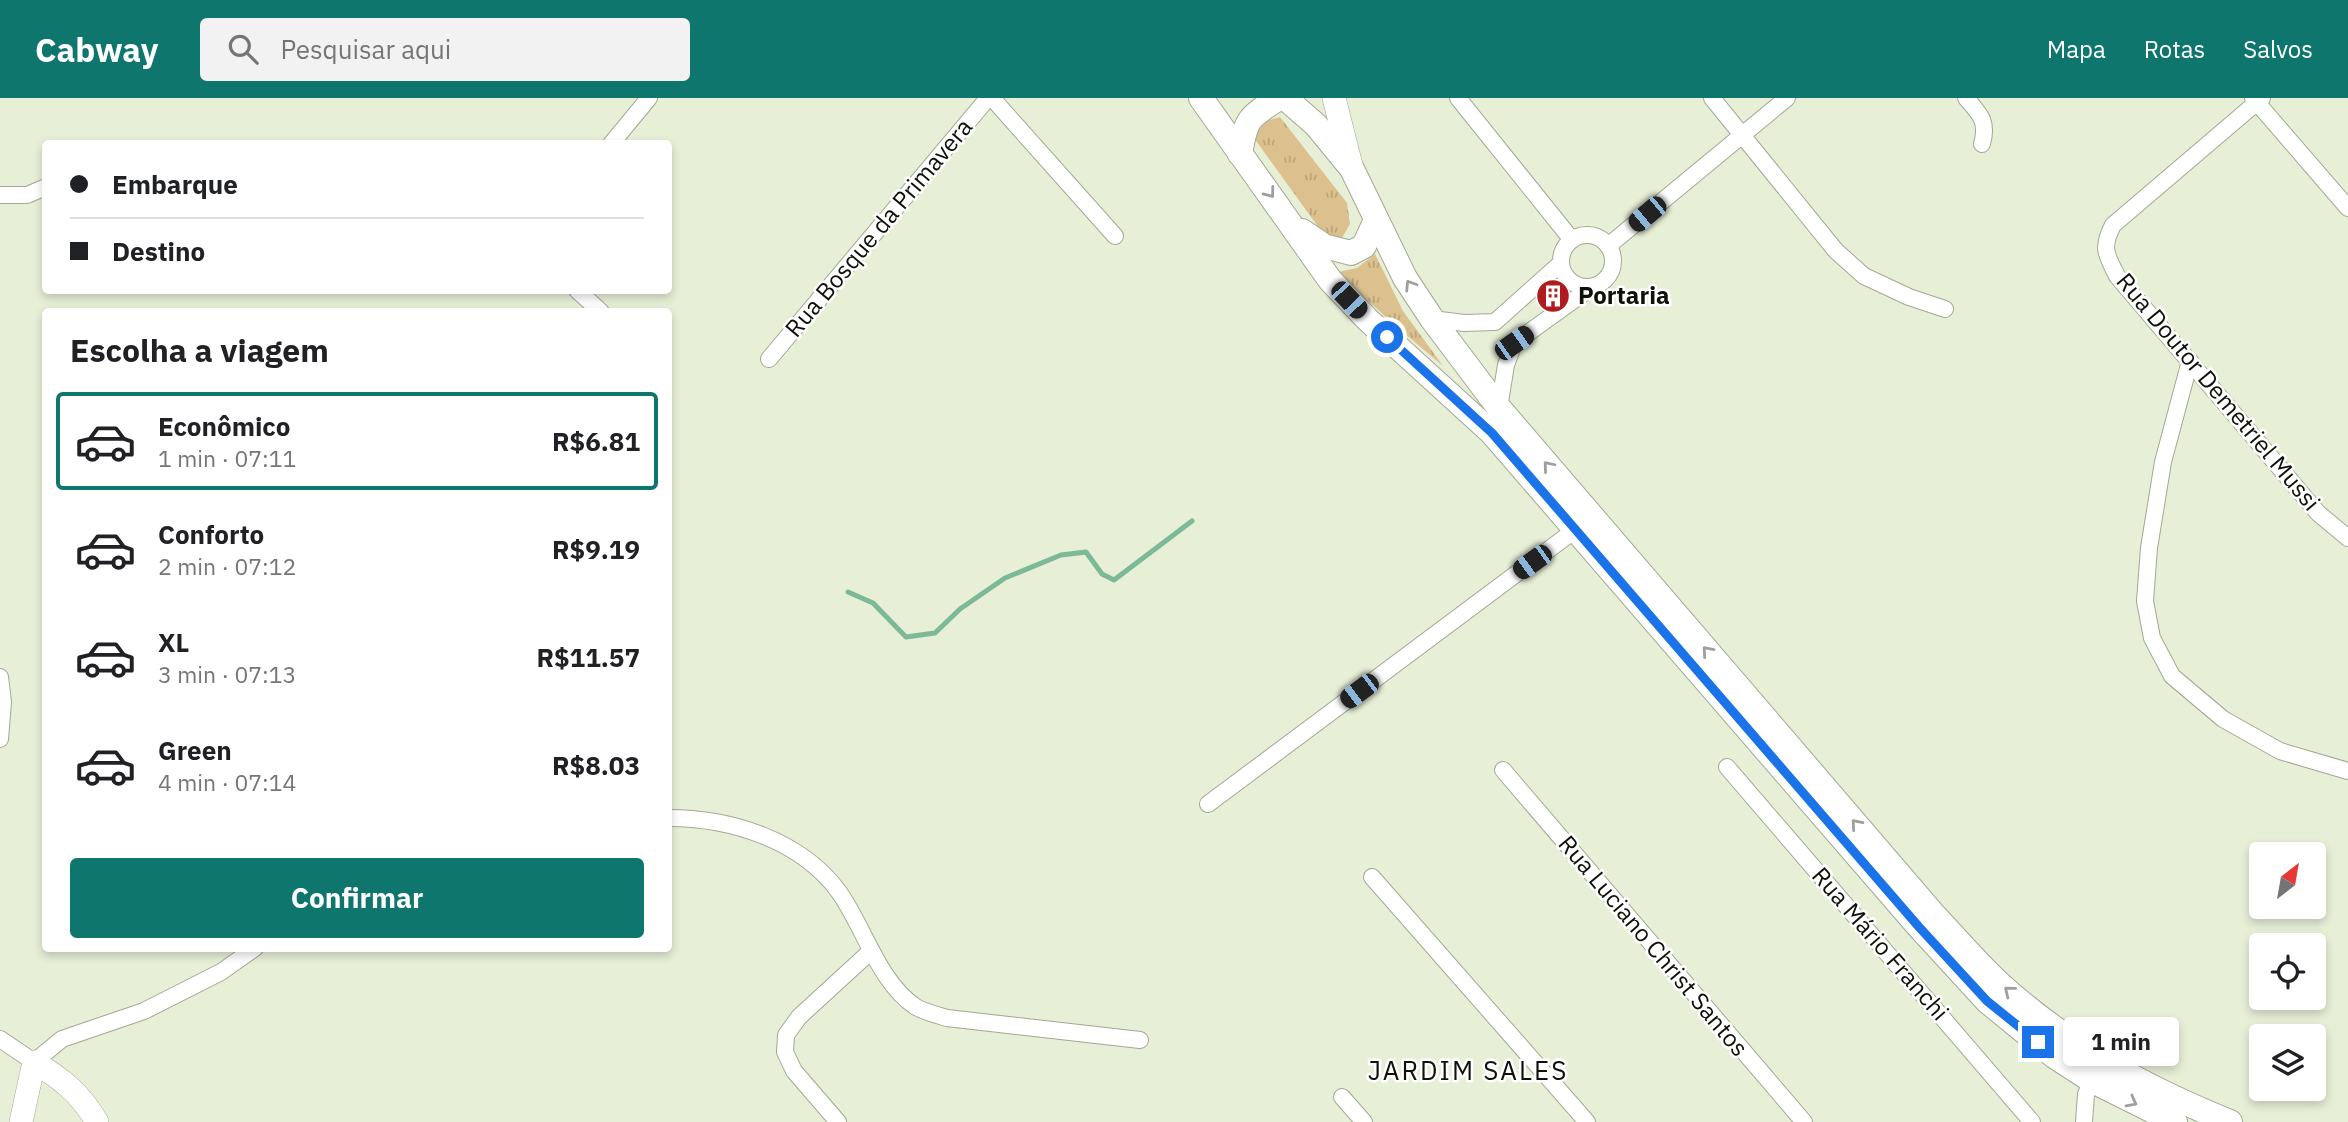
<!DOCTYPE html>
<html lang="pt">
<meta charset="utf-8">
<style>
body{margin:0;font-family:"IBM Plex Sans",sans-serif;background:#f2f2f2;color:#202124;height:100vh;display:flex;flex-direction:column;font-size:26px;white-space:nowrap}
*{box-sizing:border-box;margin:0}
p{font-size:23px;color:#757577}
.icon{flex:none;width:38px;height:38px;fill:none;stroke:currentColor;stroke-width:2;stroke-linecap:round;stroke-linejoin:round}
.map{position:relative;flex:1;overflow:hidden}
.drawer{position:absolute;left:42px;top:210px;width:630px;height:644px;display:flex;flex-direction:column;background:#fff;border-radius:7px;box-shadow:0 4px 10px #0003}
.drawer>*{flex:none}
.hud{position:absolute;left:42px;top:42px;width:630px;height:154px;border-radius:7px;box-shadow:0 4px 10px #0003;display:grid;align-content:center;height:154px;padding:0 28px;background:#fff}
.needle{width:46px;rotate:31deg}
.controls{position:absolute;left:2249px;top:744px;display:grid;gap:14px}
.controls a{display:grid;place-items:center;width:77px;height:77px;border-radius:7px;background:#fff;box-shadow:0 4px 10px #0003;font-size:35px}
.end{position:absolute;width:32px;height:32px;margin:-16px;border:9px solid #1a73e8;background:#fff;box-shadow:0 0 0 4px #fff}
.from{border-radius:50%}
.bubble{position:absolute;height:49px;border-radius:7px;background:#fff;box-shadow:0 4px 10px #0003;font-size:23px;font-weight:700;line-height:49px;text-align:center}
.car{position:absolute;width:21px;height:42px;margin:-21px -10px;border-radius:9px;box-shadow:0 0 5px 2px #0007;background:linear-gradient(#222 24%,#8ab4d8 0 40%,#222 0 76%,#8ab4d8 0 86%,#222 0)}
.hud b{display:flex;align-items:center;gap:24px;height:66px;font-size:26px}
.hud b+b{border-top:2px solid #e0e0e0}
.hud i{width:18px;height:18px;background:#202124}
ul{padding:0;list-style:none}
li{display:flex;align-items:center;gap:21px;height:98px;margin:0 14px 10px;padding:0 14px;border:4px solid transparent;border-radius:7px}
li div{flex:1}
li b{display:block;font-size:26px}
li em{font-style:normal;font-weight:700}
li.active{border-color:#0f766e}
li>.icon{width:63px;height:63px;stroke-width:1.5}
h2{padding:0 28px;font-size:32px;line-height:84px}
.action{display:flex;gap:14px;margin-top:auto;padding:14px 28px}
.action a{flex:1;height:80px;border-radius:7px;background:#0f766e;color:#fff;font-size:28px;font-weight:700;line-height:80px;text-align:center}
header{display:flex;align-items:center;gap:42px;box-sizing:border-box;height:98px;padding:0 35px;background:#0f766e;color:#fff}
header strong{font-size:33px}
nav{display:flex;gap:38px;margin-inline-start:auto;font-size:24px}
.search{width:490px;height:63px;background:#f2f2f2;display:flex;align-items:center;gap:18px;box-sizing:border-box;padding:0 24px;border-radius:7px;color:#757577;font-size:26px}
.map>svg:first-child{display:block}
.grass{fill:url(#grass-tufts)}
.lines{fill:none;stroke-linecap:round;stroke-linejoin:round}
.stream{stroke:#7bb997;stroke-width:5}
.building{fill:#c6c3ab}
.street-casing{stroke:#a2a992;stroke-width:18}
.secondary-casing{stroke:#a2a992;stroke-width:24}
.primary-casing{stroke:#a2a992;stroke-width:26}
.street{stroke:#fff;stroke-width:16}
.secondary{stroke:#fff;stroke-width:23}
.primary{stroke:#fff;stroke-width:24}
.oneway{stroke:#9fa09d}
.route{stroke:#1a73e8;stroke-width:9}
.labels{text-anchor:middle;stroke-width:5;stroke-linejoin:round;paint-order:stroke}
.street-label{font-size:24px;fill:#0f1109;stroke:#fff}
.poi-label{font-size:24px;font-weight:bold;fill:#0f1109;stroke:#fff;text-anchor:start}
.neighbourhood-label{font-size:26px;letter-spacing:2px;fill:#0f1109;stroke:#fff}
</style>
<header>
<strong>Cabway</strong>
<div class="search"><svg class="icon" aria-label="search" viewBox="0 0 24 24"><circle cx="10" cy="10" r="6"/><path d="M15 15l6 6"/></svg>Pesquisar aqui</div>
<nav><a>Mapa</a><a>Rotas</a><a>Salvos</a></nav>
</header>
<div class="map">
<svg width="2348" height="1024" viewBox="0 0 2348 1024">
<defs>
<pattern id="grass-tufts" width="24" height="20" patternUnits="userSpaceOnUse" patternTransform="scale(1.75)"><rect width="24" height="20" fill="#dcc18e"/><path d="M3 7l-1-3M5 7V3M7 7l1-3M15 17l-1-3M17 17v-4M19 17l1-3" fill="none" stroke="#bca579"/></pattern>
</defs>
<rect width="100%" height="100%" fill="#e8efd7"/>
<g class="grass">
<polygon points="1280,19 1347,105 1350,126 1342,140 1330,141 1319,130 1254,40 1265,23"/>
<polygon points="1375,156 1403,213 1443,268 1391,224 1338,174 1357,170"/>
</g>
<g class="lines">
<polyline class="stream" points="848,494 873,505 906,539 935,535 960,511 1005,480 1061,457 1086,454 1102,476 1114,482 1192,423"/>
</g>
<polygon class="building" points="1554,185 1564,196 1548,208 1540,198"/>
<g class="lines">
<g class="street-casing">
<g id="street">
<polyline points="992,0 1115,138"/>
<polyline points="1458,0 1572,142"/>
<polyline points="1712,0 1836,153 1864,178 1909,199 1945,211"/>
<path d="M1966,0C1981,17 1988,24 1982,46"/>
<polyline points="2253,0 2348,110"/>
<path d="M2262,0L2113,127C2101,150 2106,156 2117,178L2318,415L2348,440"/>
<polyline points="611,46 649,0"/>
<polyline points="0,97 27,97 46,89"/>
<circle cx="1587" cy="163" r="26"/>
<polyline points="1608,148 1787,0"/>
<polyline points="577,192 601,214"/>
<polyline points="1432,221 1464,225 1495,224 1561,165"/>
<polyline points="769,261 988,0"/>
<polyline points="2190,263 2163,364 2149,450 2145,503 2152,540 2172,578 2223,621 2280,653 2348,673"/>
<polyline points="1499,310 1506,267 1514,245 1592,189"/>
<polyline points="0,579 3,604 0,641"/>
<polyline points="1727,669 2032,1024"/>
<polyline points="1503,672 1804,1024"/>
<polyline points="1208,706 1575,432"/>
<path d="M668,720C731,720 801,742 839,794C864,829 879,885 916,909C925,914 937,917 947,920L1140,942"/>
<polyline points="1372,779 1587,1024"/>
<polyline points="0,941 34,964 62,941 144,913 221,874 255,850"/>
<polyline points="1342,999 1364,1024"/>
<polyline points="838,1024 794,973 785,954 786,937 799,919 871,853"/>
<polyline points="2084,1024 2086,996 2095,976"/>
</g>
</g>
<g class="secondary-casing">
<g id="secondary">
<polyline points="1334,0 1352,71"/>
<path d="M21,1024L34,964C62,981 80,995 97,1024"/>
</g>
</g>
<g class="primary-casing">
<g id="primary">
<polyline points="1201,0 1330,182 1368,222 1492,335 1919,829 1987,903 2054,958 2091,982 2175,1024"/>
<path d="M1285,0L1316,27L1352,71L1405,180L1432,221L1499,310L1934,817C1956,840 1977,865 2001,887C2068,948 2146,990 2230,1024"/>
<path d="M1240,56C1246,20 1249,19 1279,0"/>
<polyline points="1302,133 1324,148 1351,155 1364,148 1376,122"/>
</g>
</g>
<use href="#street" class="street"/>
<use href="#secondary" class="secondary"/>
<use href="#primary" class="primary"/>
</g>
<defs><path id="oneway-chevron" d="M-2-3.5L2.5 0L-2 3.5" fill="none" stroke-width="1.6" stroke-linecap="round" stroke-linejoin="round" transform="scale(1.75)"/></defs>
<g class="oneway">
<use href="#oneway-chevron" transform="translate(1270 95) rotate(53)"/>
<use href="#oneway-chevron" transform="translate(1410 187) rotate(-122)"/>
<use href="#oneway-chevron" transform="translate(1548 368) rotate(-130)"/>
<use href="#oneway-chevron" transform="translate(1707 553) rotate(-131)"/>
<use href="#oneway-chevron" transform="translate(1856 726) rotate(-131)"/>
<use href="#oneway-chevron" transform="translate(2009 893) rotate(-141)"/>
<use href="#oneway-chevron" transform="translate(2132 1004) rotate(28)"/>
</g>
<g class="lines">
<polyline class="route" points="1387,239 1492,335 1919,829 1987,903 2038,944"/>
</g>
<defs>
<g id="building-disc" transform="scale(1.75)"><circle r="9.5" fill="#ae1c20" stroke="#fff"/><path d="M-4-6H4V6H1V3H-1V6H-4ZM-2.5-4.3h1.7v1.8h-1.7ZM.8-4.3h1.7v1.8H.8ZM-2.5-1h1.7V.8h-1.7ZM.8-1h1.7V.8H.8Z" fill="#fff"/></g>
</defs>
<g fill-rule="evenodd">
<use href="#building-disc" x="1553" y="198"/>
</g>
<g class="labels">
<g class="street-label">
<text transform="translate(879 130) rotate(-50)" y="8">Rua Bosque da Primavera</text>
<text transform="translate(2218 294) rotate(50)" y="8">Rua Doutor Demetriel Mussi</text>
<text transform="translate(1880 846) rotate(49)" y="8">Rua Mário Franchi</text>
<text transform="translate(1653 848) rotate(50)" y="8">Rua Luciano Christ Santos</text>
</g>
<g class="poi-label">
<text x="1578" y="206">Portaria</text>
</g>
<g class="neighbourhood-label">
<text x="1468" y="982">JARDIM SALES</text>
</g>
</g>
</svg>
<div class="controls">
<a><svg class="needle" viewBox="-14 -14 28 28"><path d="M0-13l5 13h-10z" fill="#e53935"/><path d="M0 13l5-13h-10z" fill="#757577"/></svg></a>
<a><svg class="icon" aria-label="locate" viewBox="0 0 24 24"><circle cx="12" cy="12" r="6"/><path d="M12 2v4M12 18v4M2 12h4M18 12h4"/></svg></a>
<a><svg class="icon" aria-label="layers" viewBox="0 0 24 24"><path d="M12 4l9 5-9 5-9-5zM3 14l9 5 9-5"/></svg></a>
</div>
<i class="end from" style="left:1387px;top:239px"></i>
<i class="end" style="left:2038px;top:944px"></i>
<div class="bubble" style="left:2063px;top:919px;width:116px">1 min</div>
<i class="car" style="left:1647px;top:116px;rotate:230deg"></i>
<i class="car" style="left:1349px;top:202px;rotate:137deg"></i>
<i class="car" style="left:1514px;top:245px;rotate:55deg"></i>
<i class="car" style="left:1532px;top:464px;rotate:234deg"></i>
<i class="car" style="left:1359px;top:593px;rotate:233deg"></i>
<div class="hud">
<b><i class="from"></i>Embarque</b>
<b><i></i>Destino</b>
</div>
<section class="drawer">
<h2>Escolha a viagem</h2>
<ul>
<li class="active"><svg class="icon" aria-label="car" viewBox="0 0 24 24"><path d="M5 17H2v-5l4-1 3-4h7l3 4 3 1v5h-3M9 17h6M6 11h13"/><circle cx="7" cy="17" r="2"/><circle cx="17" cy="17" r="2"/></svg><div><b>Econômico</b><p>1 min · 07:11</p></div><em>R$6.81</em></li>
<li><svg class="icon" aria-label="car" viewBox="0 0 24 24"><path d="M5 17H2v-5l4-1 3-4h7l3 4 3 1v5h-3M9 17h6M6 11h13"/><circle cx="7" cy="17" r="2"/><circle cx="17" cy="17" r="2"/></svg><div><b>Conforto</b><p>2 min · 07:12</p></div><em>R$9.19</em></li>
<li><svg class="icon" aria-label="car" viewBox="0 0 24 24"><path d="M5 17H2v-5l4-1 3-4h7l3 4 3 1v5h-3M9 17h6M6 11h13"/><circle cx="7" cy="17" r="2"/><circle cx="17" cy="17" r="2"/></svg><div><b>XL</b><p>3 min · 07:13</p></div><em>R$11.57</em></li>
<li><svg class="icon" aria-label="car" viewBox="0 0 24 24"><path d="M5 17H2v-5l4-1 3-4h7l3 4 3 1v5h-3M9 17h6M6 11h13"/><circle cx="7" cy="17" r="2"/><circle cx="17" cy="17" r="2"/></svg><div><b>Green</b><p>4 min · 07:14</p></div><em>R$8.03</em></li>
</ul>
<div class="action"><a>Confirmar</a></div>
</section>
</div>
